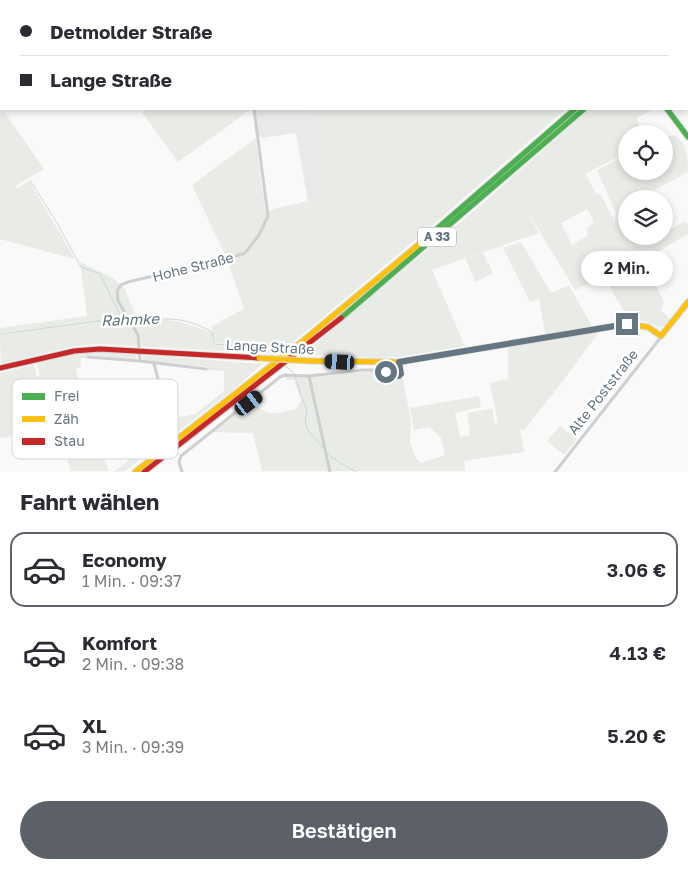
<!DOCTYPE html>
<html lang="de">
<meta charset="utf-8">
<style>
body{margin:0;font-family:"Golos Text",sans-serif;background:#f7f7f7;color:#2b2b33;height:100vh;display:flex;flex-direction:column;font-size:19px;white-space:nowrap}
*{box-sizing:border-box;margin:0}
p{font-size:16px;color:#7c7c81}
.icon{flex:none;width:28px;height:28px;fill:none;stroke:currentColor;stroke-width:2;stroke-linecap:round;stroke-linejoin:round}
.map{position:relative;height:472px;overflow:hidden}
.drawer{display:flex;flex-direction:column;background:#fff;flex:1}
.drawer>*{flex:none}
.top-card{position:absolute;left:0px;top:0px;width:689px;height:110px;box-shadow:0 2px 8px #0003;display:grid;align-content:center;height:110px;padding:0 20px;background:#fff}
.buttons{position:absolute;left:618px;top:125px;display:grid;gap:10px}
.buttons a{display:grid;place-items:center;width:55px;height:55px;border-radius:50%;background:#fff;box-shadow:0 2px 8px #0003;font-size:25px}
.end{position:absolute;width:22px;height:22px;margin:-11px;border:6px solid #657683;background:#fff;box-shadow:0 0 0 2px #fff}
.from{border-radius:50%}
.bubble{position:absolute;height:35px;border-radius:18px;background:#fff;box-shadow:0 2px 8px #0003;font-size:16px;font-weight:600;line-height:35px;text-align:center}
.car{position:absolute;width:15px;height:30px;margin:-15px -8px;border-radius:6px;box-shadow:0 0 4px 1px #0007;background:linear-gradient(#222 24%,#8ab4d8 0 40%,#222 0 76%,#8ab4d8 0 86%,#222 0)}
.top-card b{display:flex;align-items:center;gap:18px;height:48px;font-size:19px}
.top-card b+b{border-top:1px solid #e1e1e2}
.top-card i{width:12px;height:12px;background:#2b2b33}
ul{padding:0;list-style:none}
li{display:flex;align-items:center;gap:15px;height:75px;margin:0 10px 8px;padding:0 10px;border:2px solid transparent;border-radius:15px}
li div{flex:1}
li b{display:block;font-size:19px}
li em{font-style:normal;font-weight:600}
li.on{border-color:#5c6169}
li>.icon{width:45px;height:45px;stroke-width:1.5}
h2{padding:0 20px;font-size:22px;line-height:60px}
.primary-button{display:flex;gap:10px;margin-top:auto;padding:10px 20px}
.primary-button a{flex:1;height:58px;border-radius:30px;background:#5c6169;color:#fff;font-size:20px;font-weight:600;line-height:58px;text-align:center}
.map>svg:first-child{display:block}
.built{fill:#e8e9e9}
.green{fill:#e8ebe6;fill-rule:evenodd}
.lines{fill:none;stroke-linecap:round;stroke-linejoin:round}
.stream{stroke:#ced6d9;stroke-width:1}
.fast-casing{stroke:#d5d6d7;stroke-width:7}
.slow-casing{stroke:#d5d6d7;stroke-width:7}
.jam-casing{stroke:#d5d6d7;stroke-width:7}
.street{stroke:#cecfd0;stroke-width:3}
.fast{stroke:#4caf50;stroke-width:5}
.slow{stroke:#ffc107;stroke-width:5}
.jam{stroke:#c62828;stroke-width:5}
.slow-bridge-casing{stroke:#d5d6d7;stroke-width:7;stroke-linecap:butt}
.slow-bridge{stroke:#ffc107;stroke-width:5}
.route{stroke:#657683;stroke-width:6}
.labels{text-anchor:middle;stroke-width:5;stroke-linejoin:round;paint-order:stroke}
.shield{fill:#fff;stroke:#939fa8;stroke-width:1}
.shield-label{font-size:12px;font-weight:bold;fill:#657683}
.street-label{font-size:14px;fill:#657683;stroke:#fff}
.water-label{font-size:15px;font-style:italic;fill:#60757c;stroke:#fff}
.key{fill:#fff;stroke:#d1d6da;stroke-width:1}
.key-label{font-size:14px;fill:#657683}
</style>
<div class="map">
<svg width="688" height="472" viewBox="0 0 688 472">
<rect width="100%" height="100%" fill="#f9f9f9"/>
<polygon class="built" points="255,109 310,109 322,198 308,202 296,133 262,138 259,136"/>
<g class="green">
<polygon points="83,0 523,0 525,1 84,1"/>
<polygon points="0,106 44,169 15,186 17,189 29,181 75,259 0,239"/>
<polygon points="146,109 251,109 178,162 142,112"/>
<path d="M310,109H566L428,229L279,354L100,344L74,346L1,364L0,334L89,323L0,333V328L87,316L80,262L113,278L125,289L138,322C169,316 183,322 212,333L213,345L256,347L255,345L214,343L212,326L244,309L227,259L192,185L256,138L265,211L322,198Z"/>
<path d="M589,109H653L637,118L640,128L632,132V134H626V153L585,174L597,195L600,193L615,222L616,213L597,170L626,155V171H664V138L674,135C687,142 688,159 688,172L642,197V199H626V236H664V228L671,229L685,221L688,225V234L643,261L664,302L661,310L670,319L664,326L659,327L643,321L629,320L604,277L575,290L525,207L539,233L466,258L483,253L493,273L476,282L465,258L432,270L465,346L399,357L370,358L303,354L482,204ZM587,209L594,222L587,228V236L572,245L561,223Z"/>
<polygon points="521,242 551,293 569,285 592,326 545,334 539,299 530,302 503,248"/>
<path d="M599,332L562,382L524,430L520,429L524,452L464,461L465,471H262L253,433L213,432L253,402C271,419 274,413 296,409L301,401L294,380H285V376L314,377L377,371L403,379L411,421L410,441L415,457L421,463L445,455L441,438L430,427L414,430L410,408L479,396L481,407L455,413L460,437L470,435L467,413L492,409L495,424L498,423L490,383L508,379V347Z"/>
<path d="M100,352L136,354V359L87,355V358H81V366L76,369C79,392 114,407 94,434L109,471H71L47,397L20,403L32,433L0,438V373L34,365L37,376L40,375L36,363L75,354Z"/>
<path d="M143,355L262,364L233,390L125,471L114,472L136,454C134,441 138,429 136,416L167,407L169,419L195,414L224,391V371L207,370V367L143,360Z"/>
<polygon points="560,426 577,439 564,455 547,441"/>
</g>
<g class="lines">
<g class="stream">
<polyline points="30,180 57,223 81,267 100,274 121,317"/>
<path d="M132,322C165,318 181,315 212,332L214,344L264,347L273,356"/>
<polyline points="0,334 122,318 125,323 128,323"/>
<polyline points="284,365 294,373"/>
<polyline points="295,377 307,411 305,421 307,429 324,449"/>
<polyline points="327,452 331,457 356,472"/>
</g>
<g class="fast-casing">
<g id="fast">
<polyline points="667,109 688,137"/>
<polyline points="424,240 575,109"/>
<polyline points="341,318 584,109"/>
</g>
</g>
<g class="slow-casing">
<g id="slow">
<polyline points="310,361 399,362 627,324 648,327 661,336 688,302"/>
<polyline points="135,472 304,340 424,240"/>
</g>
</g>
<g class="jam-casing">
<g id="jam">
<polyline points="530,0 531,1"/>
<polyline points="0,368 74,351 100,349 259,358"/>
<polyline points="144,472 341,318"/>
</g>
</g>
<g class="street">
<polyline points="238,0 238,1"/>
<polyline points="88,357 140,361"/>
<polyline points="154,364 168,416"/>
<polyline points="206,369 140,361 138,335 118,301 117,291 121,285 128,282 236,256 245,253 259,235 268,216 254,109"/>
<polyline points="182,472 179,462 181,456 280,377 285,375 309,376"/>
<polyline points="330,472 309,376 363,370 379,370 399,376 401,374 399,362"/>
<polyline points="555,472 661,337"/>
</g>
<use href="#fast" class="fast"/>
<use href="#slow" class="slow"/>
<use href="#jam" class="jam"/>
<g class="slow-bridge-casing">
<polyline id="slow-bridge" points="259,358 310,361"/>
</g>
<use href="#slow-bridge" class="slow-bridge"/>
</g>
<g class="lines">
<polyline class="route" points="386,372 399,376 401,374 399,362 627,324"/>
</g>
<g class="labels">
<rect class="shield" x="418" y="227.5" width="38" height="19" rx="4"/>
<g class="shield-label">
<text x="437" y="241">A 33</text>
</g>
<g class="street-label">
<text transform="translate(193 267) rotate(-14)" y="5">Hohe Straße</text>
<text transform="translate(270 347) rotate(3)" y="5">Lange Straße</text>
<text transform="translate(603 392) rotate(-52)" y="5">Alte Poststraße</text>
</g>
<g class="water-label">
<text transform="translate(130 320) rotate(-2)" y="5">Rahmke</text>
</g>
</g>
<rect x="12" y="379" width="166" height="80" rx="8" class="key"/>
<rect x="22" y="393" width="23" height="7" fill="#4caf50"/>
<rect x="22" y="416" width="23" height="6" fill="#ffc107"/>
<rect x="22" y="438" width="23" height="7" fill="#c62828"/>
<g class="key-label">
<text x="54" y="401">Frei</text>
<text x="54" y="424">Zäh</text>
<text x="54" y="446">Stau</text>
</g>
</svg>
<div class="buttons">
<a><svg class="icon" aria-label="locate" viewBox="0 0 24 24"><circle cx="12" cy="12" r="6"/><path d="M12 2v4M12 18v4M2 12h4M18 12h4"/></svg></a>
<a><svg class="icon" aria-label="layers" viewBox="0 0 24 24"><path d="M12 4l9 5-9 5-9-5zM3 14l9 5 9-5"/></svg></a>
</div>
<i class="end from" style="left:386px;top:372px"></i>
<i class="end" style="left:627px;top:324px"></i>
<div class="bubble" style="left:581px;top:251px;width:92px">2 Min.</div>
<i class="car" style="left:340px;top:362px;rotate:273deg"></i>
<i class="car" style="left:249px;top:403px;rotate:53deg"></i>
<div class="top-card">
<b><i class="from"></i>Detmolder Straße</b>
<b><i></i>Lange Straße</b>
</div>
</div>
<section class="drawer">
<h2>Fahrt wählen</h2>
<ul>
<li class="on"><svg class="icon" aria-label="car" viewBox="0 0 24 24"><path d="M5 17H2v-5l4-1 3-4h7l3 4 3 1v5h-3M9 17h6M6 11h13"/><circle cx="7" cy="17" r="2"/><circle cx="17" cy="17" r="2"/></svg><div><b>Economy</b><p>1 Min. · 09:37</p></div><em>3.06 €</em></li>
<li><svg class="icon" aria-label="car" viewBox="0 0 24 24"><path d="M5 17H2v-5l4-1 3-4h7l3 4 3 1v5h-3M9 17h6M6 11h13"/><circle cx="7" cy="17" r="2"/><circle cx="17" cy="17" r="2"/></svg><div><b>Komfort</b><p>2 Min. · 09:38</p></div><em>4.13 €</em></li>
<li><svg class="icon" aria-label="car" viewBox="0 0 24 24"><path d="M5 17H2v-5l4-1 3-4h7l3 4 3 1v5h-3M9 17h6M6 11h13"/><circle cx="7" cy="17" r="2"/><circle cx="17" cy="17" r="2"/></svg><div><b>XL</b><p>3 Min. · 09:39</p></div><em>5.20 €</em></li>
</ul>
<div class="primary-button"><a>Bestätigen</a></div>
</section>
